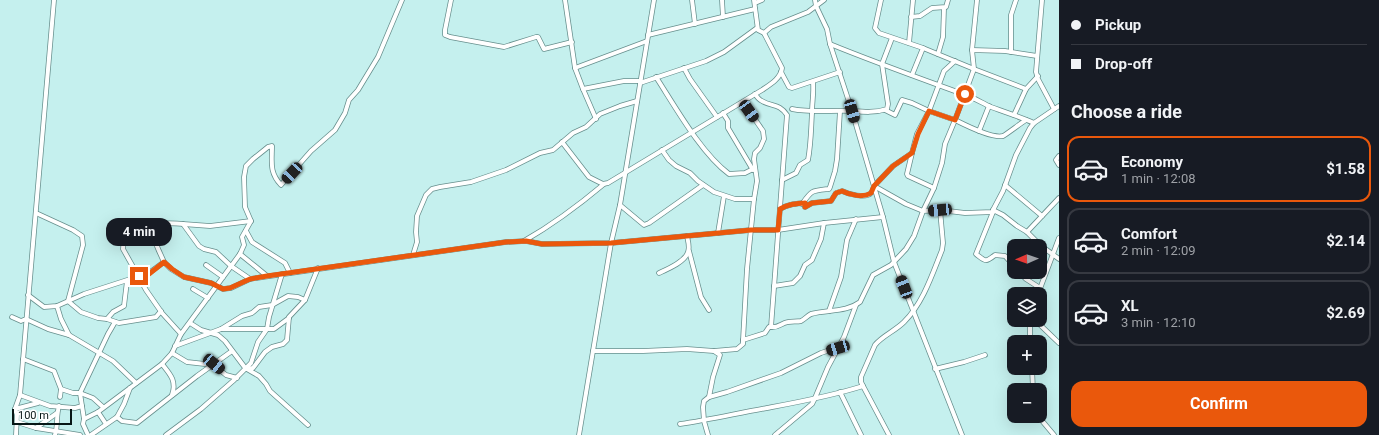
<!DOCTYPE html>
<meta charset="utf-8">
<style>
body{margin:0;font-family:Roboto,sans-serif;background:#242831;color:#f1f3f6;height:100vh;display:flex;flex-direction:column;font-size:15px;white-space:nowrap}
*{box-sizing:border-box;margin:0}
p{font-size:13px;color:#9ea1a6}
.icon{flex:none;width:22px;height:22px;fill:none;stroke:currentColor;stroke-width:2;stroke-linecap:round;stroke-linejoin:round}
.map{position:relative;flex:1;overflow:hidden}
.sheet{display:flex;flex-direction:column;background:#171b24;width:320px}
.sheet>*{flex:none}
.guide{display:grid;align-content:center;height:88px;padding:0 12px;background:#171b24}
.needle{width:26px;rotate:268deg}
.controls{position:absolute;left:1007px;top:239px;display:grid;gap:8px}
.controls a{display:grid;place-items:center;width:40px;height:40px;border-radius:8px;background:#171b24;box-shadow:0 4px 16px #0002;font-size:20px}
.scale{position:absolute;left:12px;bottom:10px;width:60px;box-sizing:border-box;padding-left:4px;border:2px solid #071716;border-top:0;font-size:11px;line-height:14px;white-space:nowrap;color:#071716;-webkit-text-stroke:3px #fff;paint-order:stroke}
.end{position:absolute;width:18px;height:18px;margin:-9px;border:5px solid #ea580c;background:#fff;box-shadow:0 0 0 2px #fff}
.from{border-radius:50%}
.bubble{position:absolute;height:28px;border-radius:12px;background:#171b24;box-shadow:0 4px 16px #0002;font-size:13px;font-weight:700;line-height:28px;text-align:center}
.car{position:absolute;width:12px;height:24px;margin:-12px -6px;border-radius:5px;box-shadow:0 0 3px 1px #0007;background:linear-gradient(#222 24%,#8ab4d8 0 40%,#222 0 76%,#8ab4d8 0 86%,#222 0)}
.guide b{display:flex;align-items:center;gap:14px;height:38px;font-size:15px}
.guide b+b{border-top:1px solid #363941}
.guide i{width:10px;height:10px;background:#f1f3f6}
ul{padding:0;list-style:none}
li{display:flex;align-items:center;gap:12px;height:66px;margin:0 8px 6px;padding:0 4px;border:2px solid #363941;border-radius:12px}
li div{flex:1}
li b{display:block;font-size:15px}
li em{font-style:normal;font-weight:700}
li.on{border-color:#ea580c}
li>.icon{width:36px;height:36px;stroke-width:1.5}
h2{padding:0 12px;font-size:18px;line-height:48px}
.action{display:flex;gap:8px;margin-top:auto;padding:8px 12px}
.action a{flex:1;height:46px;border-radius:12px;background:#ea580c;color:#fff;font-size:16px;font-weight:700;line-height:46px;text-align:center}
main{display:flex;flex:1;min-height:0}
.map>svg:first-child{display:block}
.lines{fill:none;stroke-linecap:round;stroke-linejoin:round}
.street-casing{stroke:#678f8d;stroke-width:5.5}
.street{stroke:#fff;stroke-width:4}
.route{stroke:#ea580c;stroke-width:5}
</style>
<main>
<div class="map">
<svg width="1059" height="435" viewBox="0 0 1059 435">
<rect width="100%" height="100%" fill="#c5f0ee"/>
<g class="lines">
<g class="street-casing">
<g id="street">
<polyline points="451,0 445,30 445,35 450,37 504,47 536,37 538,37 544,49 572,42"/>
<polyline points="565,0 575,68 583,89 596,119"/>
<polyline points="692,0 695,24"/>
<polyline points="722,0 723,17"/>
<path d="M815,0L816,6L827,29L830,44C874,62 919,78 963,94C973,97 982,103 991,107C1005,112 1020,117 1034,123"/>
<polyline points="881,0 875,28 879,33 923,48 912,75"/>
<polyline points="1042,0 1036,72 1038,79 1054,109"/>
<polyline points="755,3 762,0"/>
<polyline points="911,17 920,16 932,8 946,7 948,0"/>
<polyline points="764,33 771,27 808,12 824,0"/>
<polyline points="648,35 755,9"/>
<polyline points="909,43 913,0"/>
<polyline points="830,44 852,111 883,217 894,262 962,435"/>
<polyline points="923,48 974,69 972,50 1005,51 1037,56"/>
<polyline points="972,50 977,0"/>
<polyline points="1011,52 1011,15 1016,0"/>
<polyline points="938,54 943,37 944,8"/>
<polyline points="575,68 647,41"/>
<polyline points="684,68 690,79 717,117"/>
<polyline points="781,72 789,87 792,88 840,72"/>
<path d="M656,77C676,108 701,153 729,174L745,173L753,169"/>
<polyline points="640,83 706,61 724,52 757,28"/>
<polyline points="583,89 624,81 640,81"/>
<path d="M1026,89L974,69L955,120C965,125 992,139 1003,136C1007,134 1021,123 1026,120"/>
<path d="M755,94C757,97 759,100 762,101C772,107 779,103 787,115L771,327C779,328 781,323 788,322C792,321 797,322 801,321C805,319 807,316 811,314C828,309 845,313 860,302L873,275L891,265L906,249L914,236L923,211L940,210L965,213L993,212V210"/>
<polyline points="743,102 763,131 764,139 760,148 755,153 754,159 757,181 754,199 747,269 743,340 765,333 769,327 771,327"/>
<polyline points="1059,106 1034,123 1030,128 1016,155 1003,191 993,210 1003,215 1017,226 1027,232 1040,245 1059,259"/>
<path d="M792,109C812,113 832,110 852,111C864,112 875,113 887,109L888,104L882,64L892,38"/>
<polyline points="723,113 728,121 728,128 753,170"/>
<polyline points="1014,115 1026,89 1038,76"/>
<polyline points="979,131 989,106"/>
<path d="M562,142L589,177L603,184L608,183L762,90C771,84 781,78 782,68L764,33L758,30L754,0"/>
<polyline points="662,150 669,160 676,166 690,173 698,181 714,192 735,199 754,199"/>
<polyline points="912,153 907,174 908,176 934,188"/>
<polyline points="1059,156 1056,160 1059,165"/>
<path d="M782,180L796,173L800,165L808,160C811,144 811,129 812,113C812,102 814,93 813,82"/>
<polyline points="1005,185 1042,216"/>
<polyline points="874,186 893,166 912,153 917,134 929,111 912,103 902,100 895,115 885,110"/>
<path d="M802,204C812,190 811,191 829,189L830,187L835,171L837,159L840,111"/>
<polyline points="620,205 644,225 649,223 703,185"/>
<path d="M780,209C789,204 795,204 805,203V207L812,203L831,201L836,193L842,191C848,194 866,199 871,193C873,191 873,189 874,186L906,204L923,211L934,188L942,163L945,144L955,120L929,111L944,71L955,61"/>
<path d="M993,212L976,254C985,261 985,263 995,255L1005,256L1014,266"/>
<polyline points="36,213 73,230 82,236 83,245 68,301 81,312 98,318 107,319 119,323 156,317 161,311"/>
<polyline points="183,224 210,226 251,221"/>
<polyline points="246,231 252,242 285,263 290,273"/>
<polyline points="1027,232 1059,198"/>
<polyline points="718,233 724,196"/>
<path d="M144,239C156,220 163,223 183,224L199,246L204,249L216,252L231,266L250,279"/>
<path d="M524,241C552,225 579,205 604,184"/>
<polyline points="689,251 701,297 709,310"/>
<polyline points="240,254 267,276"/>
<polyline points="413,255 417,242 416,232 417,216 426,195 432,189 440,187 471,182 506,170 540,153 553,150 573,133 586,127 600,114 620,106 637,101"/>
<polyline points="164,262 171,269 184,277 211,283 223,289 231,288 250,279 263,277 506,242 526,241 542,244 611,243 751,230 778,230 824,223 883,217"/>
<polyline points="206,265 223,277"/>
<polyline points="1019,272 1026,279 1040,288"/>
<path d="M659,273C668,269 685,262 688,252C690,247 688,241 687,236"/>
<polyline points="774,286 793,283 800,276 805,265 812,260 821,239 824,223"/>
<polyline points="193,289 208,298"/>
<polyline points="1038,294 1059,238"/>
<polyline points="28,295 44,307 57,306 84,294 149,273 164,262 159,251 156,244 144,239 124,236 123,249 146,290 162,313 181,334"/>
<polyline points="57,306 61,319 69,335"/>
<polyline points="829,311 841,277 847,240 856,219"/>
<polyline points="12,317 21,321 26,319 48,329 69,335 113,361 136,383"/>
<polyline points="107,319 113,312 124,306 127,281"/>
<polyline points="1035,320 1059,343"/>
<polyline points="190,323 201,330 218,335 225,341 246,369 253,368 265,352 272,347 283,344 287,340 289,317 305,300 318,268"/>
<polyline points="221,329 242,316 252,313 259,307 272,305 288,296 298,297 305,300"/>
<polyline points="1030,342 1030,320"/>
<polyline points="175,346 221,329 274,329 289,318"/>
<polyline points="593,351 643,351 687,349 714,351"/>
<polyline points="172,353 187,362 214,365 226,375 237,378"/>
<polyline points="23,359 54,371 61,389 60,397"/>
<path d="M162,364C170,374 177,381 172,395"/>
<polyline points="1032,368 1033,390"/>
<polyline points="247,369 259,376 266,384 270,391 308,425"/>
<polyline points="935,369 964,362 985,355"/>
<polyline points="863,386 889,435"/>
<polyline points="61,389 73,393 80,393 93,398 103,407"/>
<polyline points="840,392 861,435"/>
<polyline points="20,395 50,406 75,408 82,406"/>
<polyline points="709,397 713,377 720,355 714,351 737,349 743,344 743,340"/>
<polyline points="15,409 38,403"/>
<polyline points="98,412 106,424"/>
<polyline points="1038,416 1054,435"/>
<polyline points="117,417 122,421 137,423 197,376 232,351"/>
<path d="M84,419L98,412L162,364L172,353L181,334L240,254L244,245L242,237L251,221L245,207L244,177L246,166L253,159L268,147L272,146C272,162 269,172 281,185L311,151L335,130L345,113L349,100L358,90L378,57L402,0"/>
<polyline points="17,422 36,428 80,435"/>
<path d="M680,424C709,420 738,413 767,408C799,402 832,396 863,386L861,382V377L875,345C882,336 895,331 904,322C923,303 932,275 942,250L943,243L940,210"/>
<polyline points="36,428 57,413"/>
<polyline points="16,435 17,415 15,409 20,395 54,0"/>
<path d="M55,435C58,426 56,416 59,406"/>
<polyline points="88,435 83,424 84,419 80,393 108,334 115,322"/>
<polyline points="91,435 117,417 124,404 130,388"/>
<polyline points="166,435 201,409 233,381 251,363 258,342 267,329 269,317 282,274"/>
<polyline points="579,435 611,243 620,205 654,0"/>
<polyline points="708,435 704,421 703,407 704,401 709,397 727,392 781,373 821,353 839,347"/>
<polyline points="775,435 812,404 815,398 828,367 844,337 856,305"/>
</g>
</g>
<use href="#street" class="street"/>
</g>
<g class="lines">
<path class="route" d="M139,276L149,274L164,262L172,269L184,277L211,283L223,289L230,288L250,279L267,276L506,242L526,241L542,244L611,243L751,230H778L780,209C789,204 795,204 805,203V207L812,203L831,201L836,193L842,191C850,195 863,198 871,193L874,186L893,166L912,153L918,134L929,111L955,120L965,94"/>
</g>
</svg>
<div class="controls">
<a><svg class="needle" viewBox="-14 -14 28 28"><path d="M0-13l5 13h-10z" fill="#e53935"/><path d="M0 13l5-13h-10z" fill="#9ea1a6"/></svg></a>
<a><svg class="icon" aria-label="layers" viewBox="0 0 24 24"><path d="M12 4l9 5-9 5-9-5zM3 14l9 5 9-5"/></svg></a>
<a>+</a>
<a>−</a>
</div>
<div class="scale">100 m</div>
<i class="end from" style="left:965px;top:94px"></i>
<i class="end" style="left:139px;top:276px"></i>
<div class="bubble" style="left:106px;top:218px;width:66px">4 min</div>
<i class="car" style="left:749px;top:111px;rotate:144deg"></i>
<i class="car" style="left:852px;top:111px;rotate:164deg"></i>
<i class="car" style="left:292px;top:173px;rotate:223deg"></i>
<i class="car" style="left:940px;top:210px;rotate:265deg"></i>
<i class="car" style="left:904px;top:287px;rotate:339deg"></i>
<i class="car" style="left:838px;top:348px;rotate:254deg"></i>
<i class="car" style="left:214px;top:364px;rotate:129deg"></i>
</div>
<section class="sheet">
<div class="guide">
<b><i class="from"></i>Pickup</b>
<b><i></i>Drop-off</b>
</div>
<h2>Choose a ride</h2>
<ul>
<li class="on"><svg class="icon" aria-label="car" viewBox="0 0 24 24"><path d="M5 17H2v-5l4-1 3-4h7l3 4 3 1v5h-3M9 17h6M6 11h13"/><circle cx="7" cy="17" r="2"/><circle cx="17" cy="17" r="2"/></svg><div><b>Economy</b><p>1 min · 12:08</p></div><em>$1.58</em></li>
<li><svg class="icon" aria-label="car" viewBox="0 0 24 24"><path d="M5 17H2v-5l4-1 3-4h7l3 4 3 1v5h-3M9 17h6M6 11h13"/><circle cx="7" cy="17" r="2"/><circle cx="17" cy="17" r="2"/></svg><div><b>Comfort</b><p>2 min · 12:09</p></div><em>$2.14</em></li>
<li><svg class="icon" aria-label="car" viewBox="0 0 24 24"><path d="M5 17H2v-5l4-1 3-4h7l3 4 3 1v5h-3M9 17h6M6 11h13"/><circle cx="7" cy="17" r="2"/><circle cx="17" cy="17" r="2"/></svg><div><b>XL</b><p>3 min · 12:10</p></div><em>$2.69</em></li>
</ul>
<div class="action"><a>Confirm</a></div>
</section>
</main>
